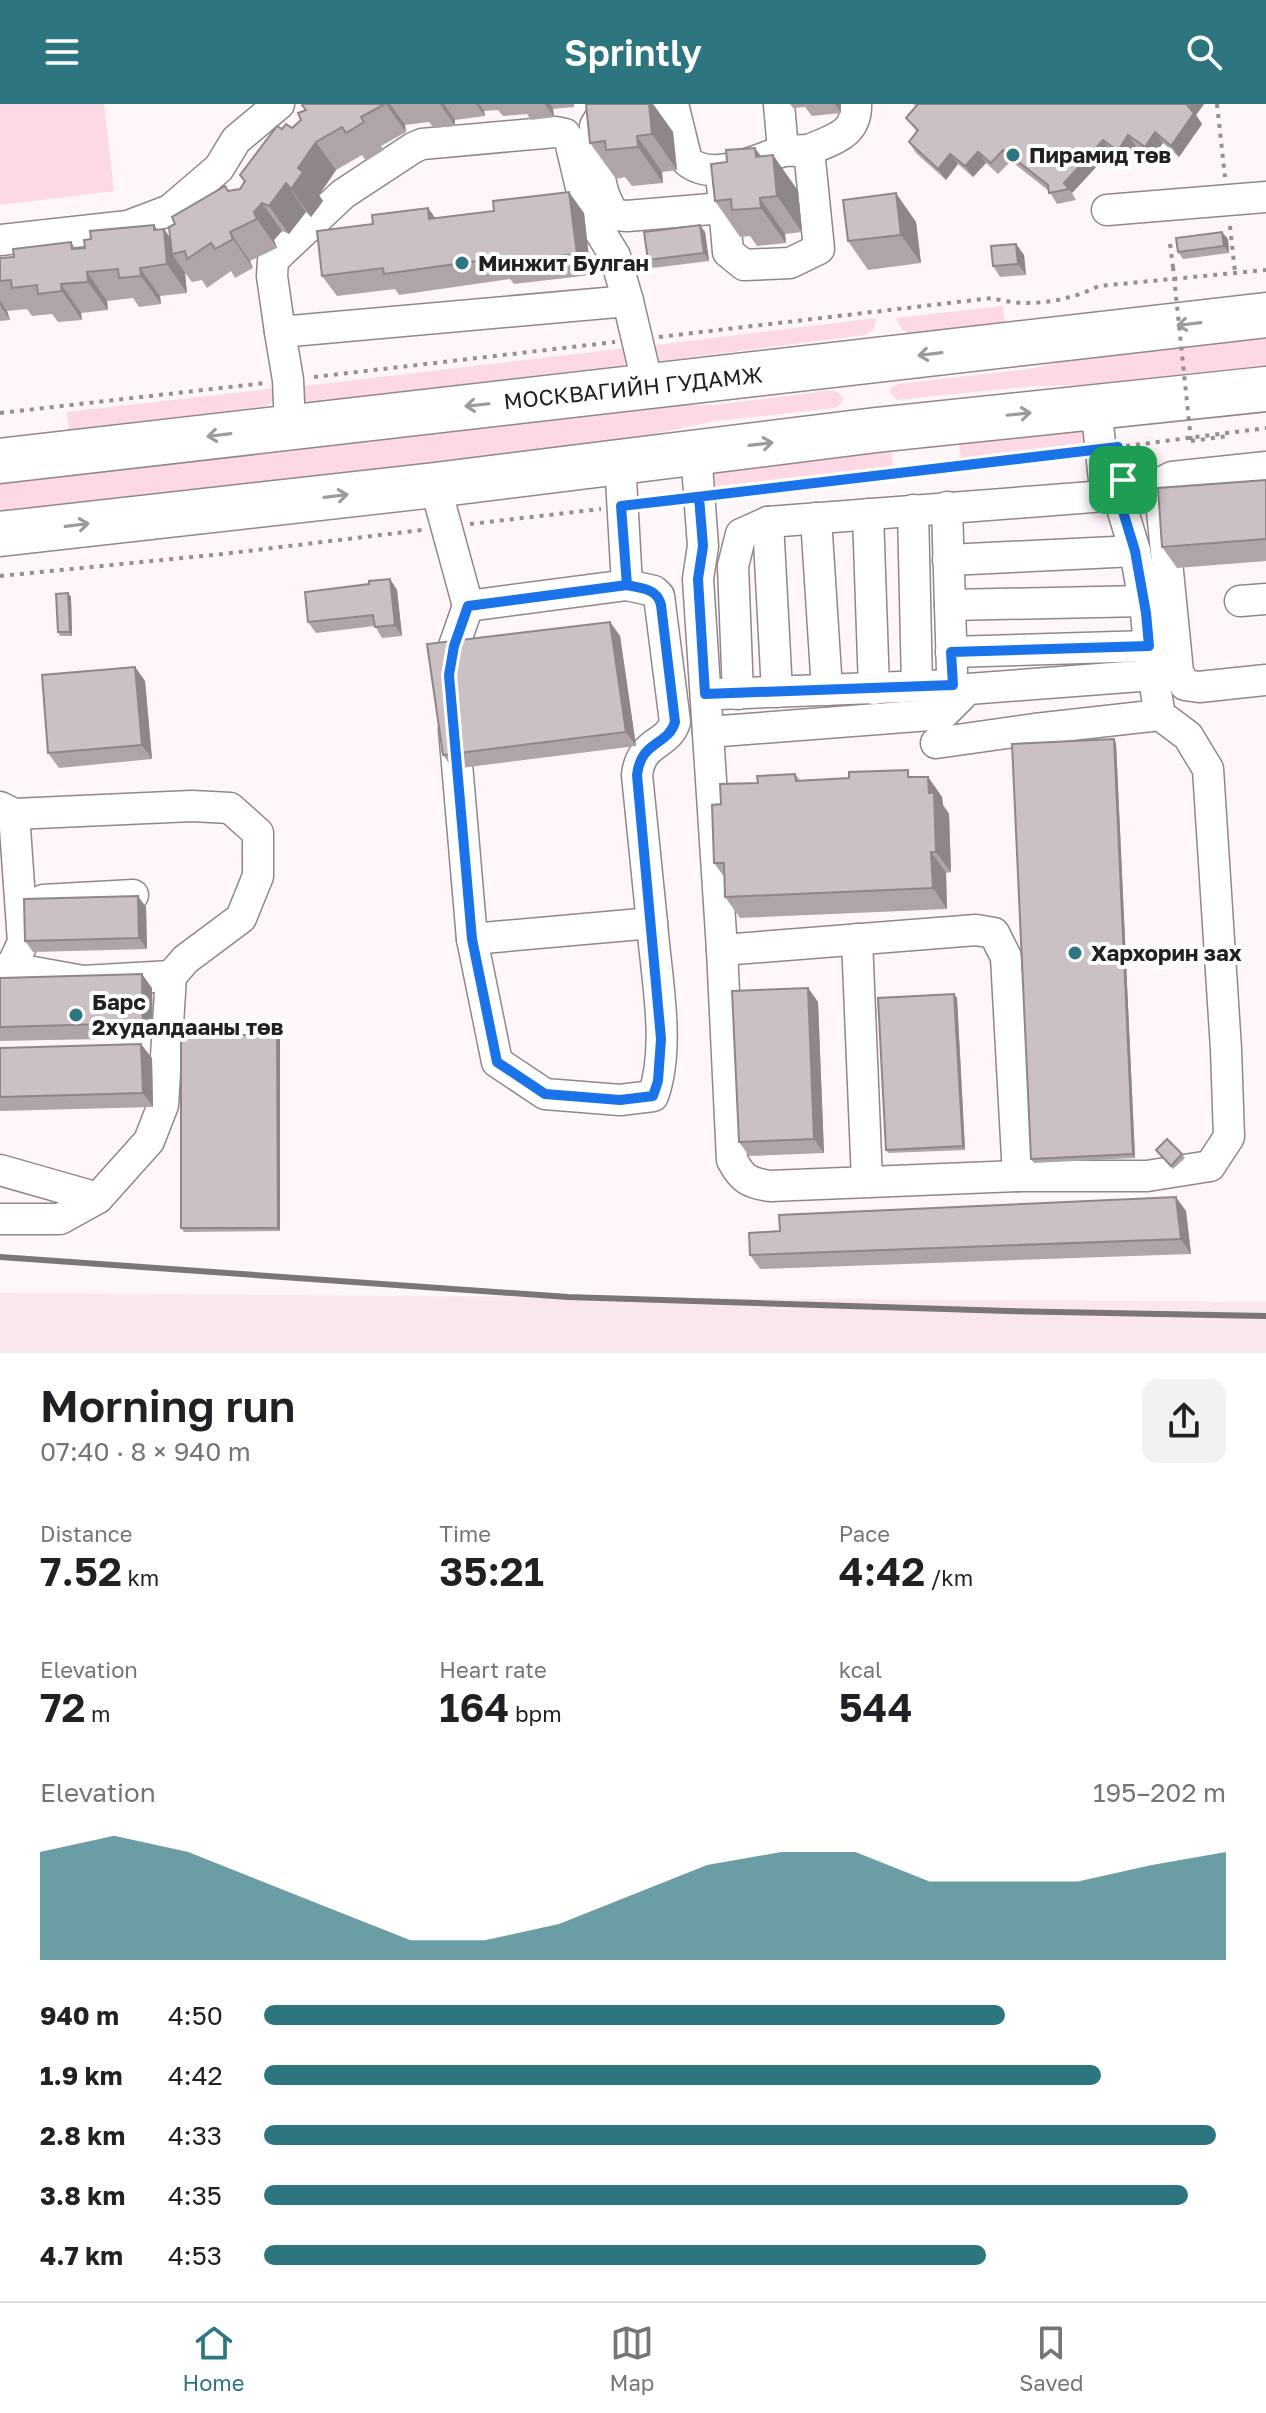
<!DOCTYPE html>
<html lang="en">
<head>
<meta charset="utf-8">
<style>
  body { margin:0; font-family:"Golos Text",sans-serif; background:#f2f2f2; color:#202124; height:100vh; display:flex; flex-direction:column; font-size:30px; white-space:nowrap }
  * { box-sizing:border-box; margin:0 }
  p { font-size:26px; color:#757577 }
  .icon { flex:none; width:44px; height:44px; fill:none; stroke:currentColor; stroke-width:2; stroke-linecap:round; stroke-linejoin:round }
  .map { position:relative; height:1249px; overflow:hidden }
  .side { display:flex; flex-direction:column; background:#fff; flex:1 }
  .side>* { flex:none }
  .pin { position:absolute; display:grid; place-items:center; width:68px; height:68px; color:#fff; margin:-34px; border-radius:16px; box-shadow:0 4px 12px #0006 }
  .round { display:grid; place-items:center; flex:none; width:84px; height:84px; border-radius:16px; background:#f2f2f2 }
  .headline { display:flex; align-items:center; justify-content:space-between; height:136px; padding:0 40px }
  h1 { font-size:44px; font-weight:600; line-height:60px }
  .figures { display:grid; grid-template-columns:repeat(3,1fr); gap:12px; height:136px; padding:8px 40px }
  .figures div { display:grid; align-content:center }
  .figures b { font-size:40px; font-weight:600 }
  .figures small { font-size:22px; font-weight:400 }
  .figures p { font-size:22px }
  .chart { height:224px; padding:16px 40px }
  .chart p { display:flex; justify-content:space-between }
  .chart svg { width:100%; height:144px; margin-top:8px; fill:#2d757f; opacity:.7 }
  ul { padding:0 40px; list-style:none; font-size:26px }
  li { display:grid; grid-template-columns:128px 96px 1fr; align-items:center; height:60px }
  li i { height:20px; border-radius:10px; background:#2d757f }
  header { display:flex; justify-content:space-between; align-items:center; height:104px; padding:0 40px; background:#2d757f; color:#fff; font-size:36px; font-weight:600 }
  .dock { display:flex; justify-content:space-around; align-items:center; height:112px; border-top:2px solid #e0e0e0; background:#fff; font-size:22px; color:#757577 }
  .dock a { display:grid; justify-items:center; gap:4px }
  .dock .selected { color:#2d757f }
  .map>svg:first-child { display:block }
  .built { fill:#fae7ec }
  .green { fill:#fcd9e4 }
  .lines { fill:none; stroke-linecap:round; stroke-linejoin:round }
  .minor-casing { stroke:#91878a; stroke-width:33 }
  .highway-casing { stroke:#91878a; stroke-width:47 }
  .path { stroke:#968f91; stroke-width:4; stroke-dasharray:4 6; stroke-linecap:butt }
  .minor { stroke:#fff; stroke-width:30 }
  .highway { stroke:#fff; stroke-width:44 }
  .rail { stroke:#7b7576; stroke-width:6 }
  .path-bridge { stroke:#968f91; stroke-width:4; stroke-dasharray:4 6; stroke-linecap:butt }
  .wall { fill:#afa5a8 }
  .shaded-wall { fill:#8e8688 }
  .building { fill:#cbc0c3; stroke:#8e8688; stroke-width:2 }
  .oneway { stroke:#9c9b9b }
  .route-casing { stroke:#fff; stroke-width:16 }
  .route { stroke:#1a73e8; stroke-width:10 }
  .poi-dot { fill:#2d757f; stroke:#fff; stroke-width:3 }
  .labels { text-anchor:middle; stroke-width:8; stroke-linejoin:round; paint-order:stroke }
  .poi-label { font-size:22px; font-weight:bold; fill:#242021; stroke:#fff; text-anchor:start }
  .street-label { font-size:22px; fill:#242021; stroke:#fff }
</style>
</head>
<body>
<header><svg class="icon" aria-label="menu" viewBox="0 0 24 24"><path d="M4 6h16M4 12h16M4 18h16"/></svg>Sprintly<svg class="icon" aria-label="search" viewBox="0 0 24 24"><circle cx="10" cy="10" r="6"/><path d="M15 15l6 6"/></svg></header>
<div class="map">
<svg width="1266" height="1249" viewBox="0 0 1266 1249">
  <rect width="100%" height="100%" fill="#fff6f9"/>
  <polygon class="built" points="0,1189 1266,1198 1266,1249 0,1249"/>
  <g class="green">
    <polygon points="0,0 104,0 114,87 0,101"/>
    <polygon points="1003,202 1005,219 910,229 903,227 896,214"/>
    <polygon points="876,214 874,225 865,231 660,257 656,255 648,242"/>
    <polygon points="1266,226 1266,266 1146,280 1033,282 897,296 890,288 891,284 898,280 1030,265 1141,240"/>
    <polygon points="635,243 629,258 624,261 306,299 302,299 296,283"/>
    <polygon points="278,284 275,296 266,302 69,326 67,308"/>
    <polygon points="832,286 840,289 843,296 839,302 834,304 716,317 609,339 0,407 0,376 618,302 714,301"/>
    <polygon points="1087,324 1092,341 961,355 958,335"/>
    <polygon points="891,345 893,362 709,383 710,370 714,367"/>
  </g>
  <g class="lines">
    <defs>
      <g id="minor">
        <path d="M673,0L603,9L595,22C598,51 596,87 615,111L627,112L723,104"/>
        <path d="M673,0L687,57C713,79 755,56 783,47L779,0"/>
        <path d="M809,46C833,35 857,31 856,0"/>
        <polyline points="721,69 728,148 744,161 790,159 819,145 809,46 783,47"/>
        <polyline points="1107,106 1266,93"/>
        <polyline points="0,136 128,122 170,106 219,64 236,36 279,0"/>
        <polyline points="280,228 272,172 273,156 343,90 413,44 422,40 555,28 565,30 570,37 586,105 615,152 628,197"/>
        <polyline points="290,322 288,276 280,228 628,197 648,282"/>
        <path d="M696,348L703,442L698,475L722,846L732,1056C742,1075 749,1079 770,1082L1018,1072H1147L1210,1062L1229,1033L1226,945L1208,665L1188,632L1160,611L1150,553L1146,509L1135,447L1118,391L1104,376L1096,302"/>
        <polyline points="1266,363 1172,373 1164,377 1160,387 1178,568 1185,581 1199,583 1266,576"/>
        <polyline points="435,381 468,502 627,481 620,357"/>
        <polyline points="947,403 952,567"/>
        <polyline points="913,406 917,582"/>
        <polyline points="868,410 874,585"/>
        <polyline points="816,414 827,586"/>
        <polyline points="768,418 777,588"/>
        <polyline points="948,456 1135,447"/>
        <polyline points="1240,497 1266,495"/>
        <polyline points="950,501 1144,497"/>
        <polyline points="951,548 1149,542"/>
        <polyline points="450,574 454,542 468,502"/>
        <polyline points="719,590 953,581"/>
        <polyline points="738,590 733,462 741,430 768,418 1118,391"/>
        <path d="M454,625L472,835L497,958L545,990L620,996L653,992C671,942 656,872 652,819"/>
        <polyline points="708,628 943,610 968,585 1153,571"/>
        <polyline points="936,639 1035,625 1160,611"/>
        <polyline points="0,703 14,710 192,702 230,704 258,729 258,772 241,814 186,855 171,872 163,1001 149,1037 98,1094 60,1115 0,1115"/>
        <polyline points="43,796 133,791"/>
        <path d="M472,835L652,819L637,671C641,636 668,642 675,618L659,492L654,487L627,481"/>
        <polyline points="857,835 867,1077"/>
        <polyline points="722,846 976,826 994,829 1006,853 1018,1072"/>
        <polyline points="11,864 83,877 171,872"/>
        <polyline points="0,865 11,864 23,838 14,710"/>
        <polyline points="0,1066 98,1094"/>
      </g>
      <g id="highway">
        <polyline points="0,357 1266,211"/>
        <polyline points="0,430 435,381 876,326 1266,285"/>
      </g>
    </defs>
    <use href="#minor" class="minor-casing"/>
    <use href="#highway" class="highway-casing"/>
    <g class="path">
      <polyline points="1217,0 1225,73"/>
      <polyline points="1230,122 1235,168"/>
      <polyline points="1170,140 1173,163"/>
      <path d="M659,233L992,194C1027,204 1066,198 1099,182L1266,166"/>
      <polyline points="314,273 615,238"/>
      <polyline points="0,309 265,279"/>
      <polyline points="1191,337 1228,332 1227,328"/>
      <polyline points="1126,342 1266,324"/>
      <polyline points="724,390 1077,348"/>
      <polyline points="645,400 676,396"/>
      <polyline points="470,420 601,405"/>
      <polyline points="0,472 223,450 422,426"/>
    </g>
    <use href="#minor" class="minor"/>
    <use href="#highway" class="highway"/>
    <polyline class="rail" points="0,1153 568,1193 1008,1207 1266,1212"/>
    <polyline class="path-bridge" points="1173,163 1191,337"/>
  </g>
  <g class="wall">
    <polygon points="303,0 574,0 574,3 553,5 554,13 531,16 527,10 503,12 498,6 484,7 485,12 455,16 455,22 434,24 429,18 405,21 406,28 381,42 384,46 366,57 362,51 336,66 319,91 323,97 311,113 306,108 289,130 282,127 274,136 277,144 250,157 253,164 235,174 231,167 207,184 202,176 192,178 185,169 187,189 160,192 161,200 139,203 133,194 107,197 108,206 81,209 82,216 58,218 52,210 32,212 27,205 7,207 10,216 0,217 0,154 14,153 71,138 76,145 85,144 91,135 154,121 157,126 164,125 170,135 229,87 240,85 282,25 292,24 301,16 306,6"/>
    <polygon points="586,0 653,0 673,28 677,66 662,68 663,79 632,82 625,73 616,75 590,39"/>
    <polygon points="790,0 840,0 841,9 812,12 805,3 793,4"/>
    <polygon points="913,0 1204,0 1196,11 1202,20 1179,53 1163,39 1152,54 1136,42 1125,58 1111,47 1072,89 1076,96 1057,100 1049,87 1011,57 998,70 986,59 973,73 958,60 946,76 916,49 909,38 917,28 906,14 916,2"/>
    <polygon points="773,51 798,87 802,128 785,130 786,139 757,142 750,132 740,133 715,97 727,58"/>
    <polygon points="428,104 435,114 584,109 591,171 514,180 510,175 399,191 395,185 337,192 322,172 373,120"/>
    <polygon points="916,118 921,159 868,166 848,137"/>
    <polygon points="705,128 709,157 653,164 648,156"/>
    <polygon points="1228,135 1229,149 1183,155 1178,148"/>
    <polygon points="1016,140 1024,151 1026,171 1000,173 993,162"/>
    <polygon points="1266,376 1266,457 1177,464 1162,443"/>
    <polygon points="390,475 397,486 402,532 382,534 375,522 316,529 308,518 369,480"/>
    <polygon points="68,489 71,493 72,532 60,532 58,528"/>
    <polygon points="610,518 620,532 636,642 453,665 443,651"/>
    <polygon points="135,563 145,577 152,655 59,664 48,649"/>
    <polygon points="1116,639 1135,1054 1034,1059 1031,1055"/>
    <polygon points="795,670 800,676 928,673 942,693 943,701 949,710 951,768 946,769 947,805 740,814 725,793 725,774 714,759 721,700 758,679"/>
    <polygon points="146,803 147,845 33,848 25,837"/>
    <polygon points="0,874 152,884 153,934 0,937"/>
    <polygon points="808,884 818,898 824,1049 749,1052 739,1038"/>
    <polygon points="954,890 957,894 965,1046 888,1049 886,1046"/>
    <polygon points="277,931 280,935 280,1127 184,1128 181,1124"/>
    <polygon points="0,944 152,954 153,1003 0,1007"/>
    <polygon points="1156,1046 1182,1050 1185,1054 1173,1065"/>
    <polygon points="1186,1107 1191,1150 760,1165 750,1151"/>
  </g>
  <g class="shaded-wall">
    <polygon points="386,0 390,0 405,21 406,28"/>
    <polygon points="440,0 444,0 455,16 455,22"/>
    <polygon points="476,0 479,0 484,7 485,12"/>
    <polygon points="545,0 550,0 553,5 554,13"/>
    <polygon points="649,0 653,0 673,28 677,66 652,30"/>
    <polygon points="835,0 840,0 841,9"/>
    <polygon points="1188,0 1204,0 1196,11 1202,20 1179,53 1171,42"/>
    <polygon points="1155,28 1163,39 1152,54 1145,43"/>
    <polygon points="1128,31 1136,42 1125,58 1118,47"/>
    <polygon points="637,32 662,68 663,79 638,43"/>
    <polygon points="1103,36 1111,47 1072,89 1064,79"/>
    <polygon points="316,38 336,66 319,91 323,97 311,113 291,85 298,64"/>
    <polygon points="755,44 775,72 773,51 798,87 802,128 777,92 756,53"/>
    <polygon points="978,48 986,59 973,73 965,62"/>
    <polygon points="950,50 958,60 946,76 938,65"/>
    <polygon points="286,79 306,108 289,130 269,102"/>
    <polygon points="569,88 584,109 591,171 577,150"/>
    <polygon points="896,89 916,118 921,159 901,131"/>
    <polygon points="760,94 785,130 786,139 761,104"/>
    <polygon points="262,99 282,127 274,136 277,144 257,115 254,108"/>
    <polygon points="428,104 443,125 429,115"/>
    <polygon points="154,121 165,137 164,125 180,148 172,150 185,169 187,189 167,160 154,126"/>
    <polygon points="700,121 705,128 709,157 704,149"/>
    <polygon points="230,128 250,157 253,164 233,135"/>
    <polygon points="1222,128 1228,135 1229,149 1224,142"/>
    <polygon points="1016,140 1024,151 1026,171 1018,160"/>
    <polygon points="140,164 160,192 161,200 141,172"/>
    <polygon points="87,168 107,197 108,206 88,178"/>
    <polygon points="61,180 81,209 82,216 62,187"/>
    <polygon points="0,197 7,207 10,216 0,201"/>
    <polygon points="390,475 397,486 402,532 395,521"/>
    <polygon points="68,489 71,493 72,532 70,528"/>
    <polygon points="610,518 620,532 636,642 626,628"/>
    <polygon points="135,563 145,577 152,655 142,641"/>
    <polygon points="1114,635 1116,639 1135,1054 1133,1050"/>
    <polygon points="928,673 942,693 943,701 949,710 951,768 936,748 929,689"/>
    <polygon points="931,748 946,769 947,805 933,784"/>
    <polygon points="138,792 146,803 147,845 139,834"/>
    <polygon points="142,870 152,884 153,934 143,919"/>
    <polygon points="808,884 818,898 824,1049 814,1035"/>
    <polygon points="954,890 957,894 965,1046 963,1042"/>
    <polygon points="277,931 280,935 280,1127 278,1124"/>
    <polygon points="141,940 152,954 153,1003 143,989"/>
    <polygon points="1176,1093 1186,1107 1191,1150 1181,1135"/>
  </g>
  <g class="building">
    <polygon points="303,0 385,0 361,13 364,18 346,29 342,23 316,38 298,64 303,68 291,85 286,79 269,102 262,99 254,108 257,115 230,128 233,135 215,145 211,139 187,155 185,147 172,150 169,123 175,120 172,113 225,82 228,87 240,85 245,77 240,71 277,22 282,25 286,20 292,24 301,16 298,9 306,6 302,1"/>
    <polygon points="586,0 649,0 652,30 637,32 638,43 606,46 605,37 590,39"/>
    <polygon points="918,0 1188,0 1187,1 1194,9 1171,42 1155,28 1145,43 1128,31 1118,47 1103,36 1064,79 1069,85 1049,89 1048,81 1003,46 991,59 978,48 965,62 950,50 938,65 909,38 918,26 906,14"/>
    <polygon points="755,44 756,53 773,51 777,92 760,94 761,104 732,106 731,95 715,97 711,60 727,58 726,46"/>
    <polygon points="569,88 577,150 499,159 499,154 384,170 383,164 322,172 317,127 373,120 372,111 428,104 429,115 494,107 493,97"/>
    <polygon points="896,89 901,131 848,137 843,96"/>
    <polygon points="154,121 154,126 164,125 167,160 140,164 141,172 119,174 118,165 87,168 88,178 61,180 62,187 38,190 37,181 12,184 11,176 0,177 0,154 14,153 13,145 71,138 72,145 85,144 84,136 91,135 90,127"/>
    <polygon points="700,121 704,149 648,156 644,128"/>
    <polygon points="1222,128 1224,142 1178,148 1176,134"/>
    <polygon points="1016,140 1018,160 993,162 991,142"/>
    <polygon points="1266,376 1266,435 1162,443 1158,384"/>
    <polygon points="390,475 395,521 375,523 373,511 308,518 305,488 369,480 369,477"/>
    <polygon points="68,489 70,528 58,528 56,490"/>
    <polygon points="610,518 626,628 443,651 427,540"/>
    <polygon points="135,563 142,641 48,649 42,571"/>
    <polygon points="1114,635 1133,1050 1031,1055 1012,640"/>
    <polygon points="908,666 908,673 928,673 929,689 934,689 936,748 931,748 933,784 725,793 724,759 714,759 712,701 721,700 720,680 758,679 757,672 795,670 796,677 849,674 849,668"/>
    <polygon points="138,792 139,834 25,837 24,795"/>
    <polygon points="142,870 143,919 0,923 0,874"/>
    <polygon points="808,884 814,1035 739,1038 732,887"/>
    <polygon points="954,890 963,1042 886,1046 878,894"/>
    <polygon points="181,931 277,931 278,1124 181,1124"/>
    <polygon points="141,940 143,989 0,993 0,944"/>
    <polygon points="1167,1035 1182,1050 1171,1062 1156,1046"/>
    <polygon points="1176,1093 1181,1135 750,1151 749,1129 780,1127 779,1111"/>
  </g>
  <defs><path id="oneway-shaft" d="M-6 0H5M1.5-3L5.5 0L1.5 3" fill="none" stroke-width="1.6" stroke-linecap="round" stroke-linejoin="round" transform="scale(2)"/></defs>
  <g class="oneway">
    <use href="#oneway-shaft" transform="translate(1189 220) rotate(173)"/>
    <use href="#oneway-shaft" transform="translate(930 250) rotate(173)"/>
    <use href="#oneway-shaft" transform="translate(477 301) rotate(174)"/>
    <use href="#oneway-shaft" transform="translate(1019 310) rotate(-6)"/>
    <use href="#oneway-shaft" transform="translate(219 331) rotate(173)"/>
    <use href="#oneway-shaft" transform="translate(761 340) rotate(-7)"/>
    <use href="#oneway-shaft" transform="translate(336 392) rotate(-7)"/>
    <use href="#oneway-shaft" transform="translate(77 421) rotate(-7)"/>
  </g>
  <g class="lines">
    <defs>
      <path id="route" d="M1123,376L1118,343C953,364 787,383 621,402L627,481L468,502L454,542L449,571L472,835L497,958L545,990L620,996L653,992L658,977L661,935L637,671C641,636 668,642 675,618L661,501C657,484 642,485 627,481L621,402L699,393L703,442L698,475L705,590L953,581L951,548L1149,542L1146,509L1135,447L1118,391L1123,376"/>
    </defs>
    <use href="#route" class="route-casing"/>
    <use href="#route" class="route"/>
  </g>
  <g class="poi-dot">
    <circle cx="1013" cy="51" r="8"/>
    <circle cx="462" cy="159" r="8"/>
    <circle cx="1075" cy="849" r="8"/>
    <circle cx="76" cy="911" r="8"/>
  </g>
  <g class="labels">
    <g class="poi-label">
      <text x="1029" y="59">Пирамид төв</text>
      <text x="478" y="167">Минжит Булган</text>
      <text x="1091" y="857">Хархорин зах</text>
      <text x="92" y="906">Барс<tspan x="92" dy="25">2худалдааны төв</tspan></text>
    </g>
    <g class="street-label">
      <text transform="translate(633 284) rotate(-6)" y="8">МОСКВАГИЙН ГУДАМЖ</text>
    </g>
  </g>
</svg>
<div class="pin" style="left:1123px;top:376px;background:#1e9e55"><svg class="icon" aria-label="arrive" viewBox="0 0 24 24"><path d="M6 21V4h12l-3 4 3 4H6"/></svg></div>
</div>
<section class="side">
<div class="headline"><div><h1>Morning run</h1><p>07:40 · 8 × 940 m</p></div><a class="round"><svg class="icon" aria-label="share" viewBox="0 0 24 24"><path d="M12 15V3M7 8l5-5 5 5M5 13v7h14v-7"/></svg></a></div>
<div class="figures">
<div><p>Distance</p><b>7.52<small> km</small></b></div>
<div><p>Time</p><b>35:21</b></div>
<div><p>Pace</p><b>4:42<small> /km</small></b></div>
</div>
<div class="figures">
<div><p>Elevation</p><b>72<small> m</small></b></div>
<div><p>Heart rate</p><b>164<small> bpm</small></b></div>
<div><p>kcal</p><b>544</b></div>
</div>
<div class="chart"><p><span>Elevation</span>195–202 m</p>
<svg viewBox="0 0 160 44" preserveAspectRatio="none"><path d="M0 44V11L10 6L20 11L30 20L40 29L50 38L60 38L70 33L80 24L90 15L100 11L110 11L120 20L130 20L140 20L150 15L160 11V44z"/></svg>
</div>
<ul>
<li><b>940 m</b>4:50<i style="width:77%"></i></li>
<li><b>1.9 km</b>4:42<i style="width:87%"></i></li>
<li><b>2.8 km</b>4:33<i style="width:99%"></i></li>
<li><b>3.8 km</b>4:35<i style="width:96%"></i></li>
<li><b>4.7 km</b>4:53<i style="width:75%"></i></li>
</ul>
</section>
<nav class="dock">
<a class="selected"><svg class="icon" aria-label="home" viewBox="0 0 24 24"><path d="M3 11l9-7 9 7M6 9v11h12V9"/></svg>Home</a>
<a><svg class="icon" aria-label="map" viewBox="0 0 24 24"><path d="M3 6l6-2 6 2 6-2v14l-6 2-6-2-6 2zM9 4v14M15 6v14"/></svg>Map</a>
<a><svg class="icon" aria-label="saved" viewBox="0 0 24 24"><path d="M7 4h10v16l-5-4-5 4z"/></svg>Saved</a>
</nav>
</body>
</html>
